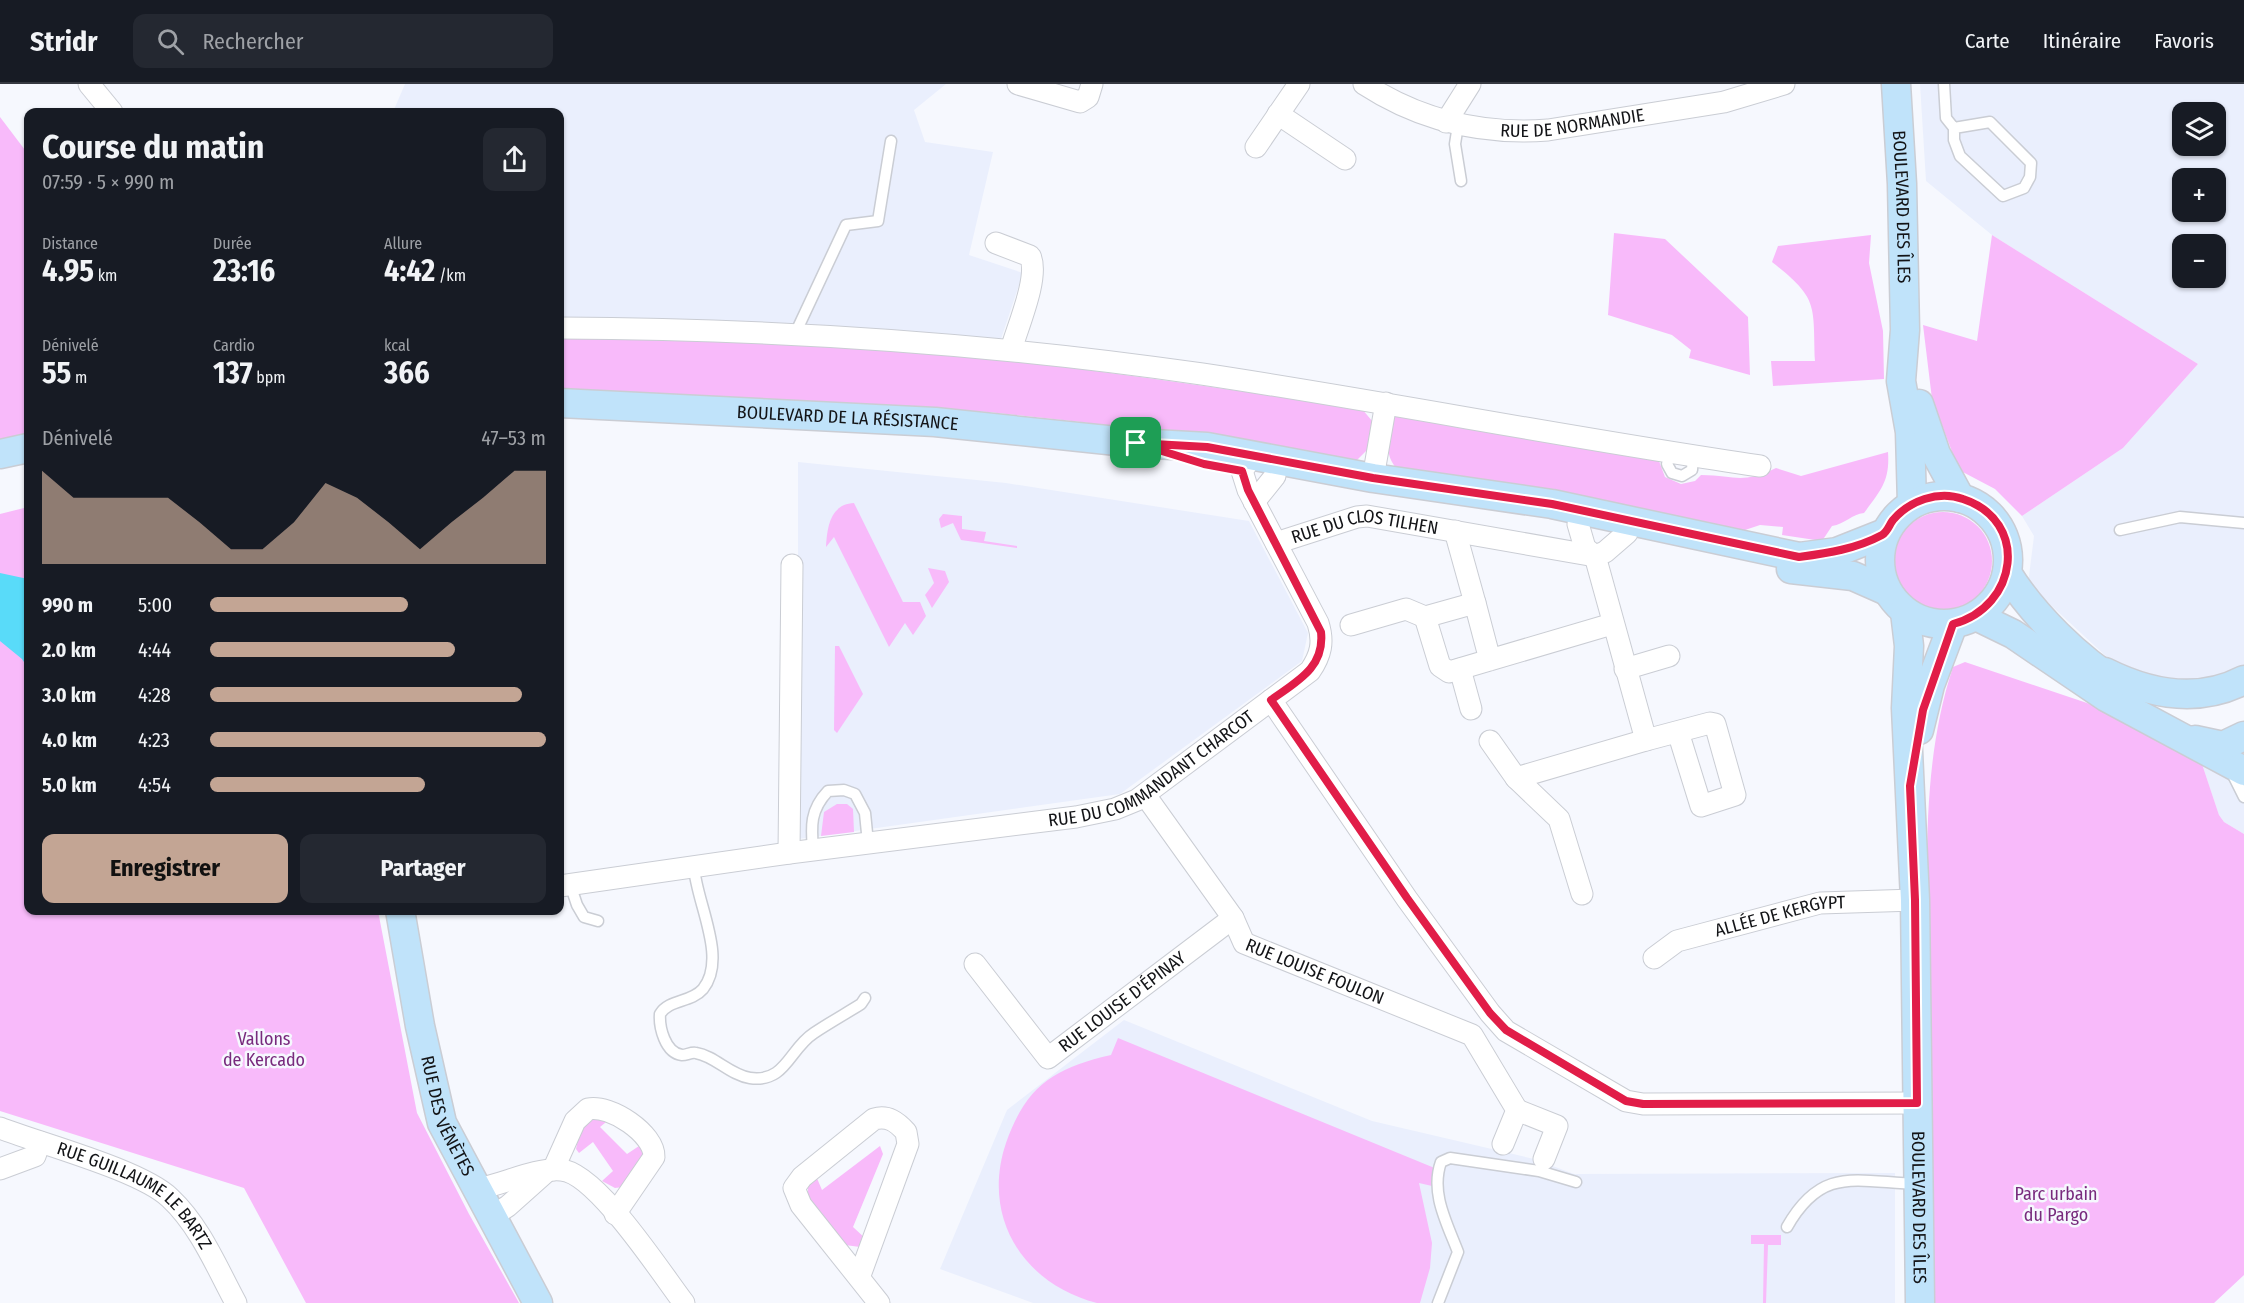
<!DOCTYPE html>
<html lang="fr">
<head>
<meta charset="utf-8">
<style>
  body { margin:0; font-family:"Fira Sans Condensed",sans-serif; background:#242831; color:#f1f3f6; height:100vh; display:flex; flex-direction:column; font-size:22px; white-space:nowrap }
  * { box-sizing:border-box; margin:0 }
  p { font-size:20px; color:#9ea1a6 }
  .icon { flex:none; width:33px; height:33px; fill:none; stroke:currentColor; stroke-width:2; stroke-linecap:round; stroke-linejoin:round }
  .map { position:relative; flex:1; overflow:hidden }
  .details { position:absolute; left:24px; top:24px; width:540px; height:807px; display:flex; flex-direction:column; background:#171b24; border-radius:12px; box-shadow:0 2px 4px #0004 }
  .details>* { flex:none }
  .buttons { position:absolute; left:2172px; top:18px; display:grid; gap:12px }
  .buttons a { display:grid; place-items:center; width:54px; height:54px; border-radius:12px; background:#171b24; box-shadow:0 2px 4px #0004; font-size:30px }
  .pin { position:absolute; display:grid; place-items:center; width:51px; height:51px; color:#fff; margin:-26px; border-radius:12px; box-shadow:0 3px 9px #0006 }
  .round { display:grid; place-items:center; flex:none; width:63px; height:63px; border-radius:12px; background:#242831 }
  .overview { display:flex; align-items:center; justify-content:space-between; height:102px; padding:0 18px }
  h1 { font-size:33px; font-weight:700; line-height:45px }
  .metrics { display:grid; grid-template-columns:repeat(3,1fr); gap:9px; height:102px; padding:6px 18px }
  .metrics div { display:grid; align-content:center }
  .metrics b { font-size:30px; font-weight:700 }
  .metrics small { font-size:16px; font-weight:400 }
  .metrics p { font-size:16px }
  .chart { height:168px; padding:12px 18px }
  .chart p { display:flex; justify-content:space-between }
  .chart svg { width:100%; height:108px; margin-top:6px; fill:#c3a594; opacity:.7 }
  .button { display:flex; gap:12px; margin-top:auto; padding:12px 18px }
  .button a { flex:1; height:69px; border-radius:12px; background:#c3a594; color:#111; font-size:24px; font-weight:700; line-height:69px; text-align:center }
  .button a+a { background:#242831; color:#f1f3f6 }
  ul { padding:0 18px; list-style:none; font-size:20px }
  li { display:grid; grid-template-columns:96px 72px 1fr; align-items:center; height:45px }
  li i { height:15px; border-radius:8px; background:#c3a594 }
  header { display:flex; align-items:center; gap:36px; box-sizing:border-box; height:84px; padding:0 30px; background:#171b24; border-bottom:2px solid #363941 }
  header strong { font-size:28px }
  nav { display:flex; gap:33px; margin-inline-start:auto; font-size:21px }
  .search { width:420px; height:54px; background:#242831; display:flex; align-items:center; gap:15px; box-sizing:border-box; padding:0 21px; border-radius:12px; color:#9ea1a6; font-size:22px }
  .map>svg:first-child { display:block }
  .built { fill:#eaeffd; fill-rule:evenodd }
  .green { fill:#f8bafa }
  .water { fill:#59dbf9 }
  .lines { fill:none; stroke-linecap:round; stroke-linejoin:round }
  .lane-casing { stroke:#cacdd4; stroke-width:13 }
  .street-casing { stroke:#cacdd4; stroke-width:23 }
  .secondary-casing { stroke:#cacdd4; stroke-width:31 }
  .lane { stroke:#fff; stroke-width:10 }
  .street { stroke:#fff; stroke-width:21 }
  .secondary { stroke:#c0e3fa; stroke-width:28 }
  .route-casing { stroke:#fff; stroke-width:12 }
  .route { stroke:#e11d48; stroke-width:8 }
  .labels { text-anchor:middle; stroke-width:5; stroke-linejoin:round; paint-order:stroke }
  .street-label { font-size:18px; fill:#131417; stroke:#f6f8fe }
  .park-label { font-size:18px; fill:#782a7d; stroke:#f6f8fe }
</style>
</head>
<body>
<header>
<strong>Stridr</strong>
<div class="search"><svg class="icon" aria-label="search" viewBox="0 0 24 24"><circle cx="10" cy="10" r="6"/><path d="M15 15l6 6"/></svg>Rechercher</div>
<nav><a>Carte</a><a>Itinéraire</a><a>Favoris</a></nav>
</header>
<div class="map">
<svg width="2244" height="1219" viewBox="0 0 2244 1219">
  <rect width="100%" height="100%" fill="#f6f8fe"/>
  <g class="built">
    <polygon points="405,0 946,0 914,26 925,58 993,68 969,171 1023,189 1001,255 795,250 560,235 560,28 393,28"/>
    <path d="M1920,0H2244V585L2211,601L2155,596L2110,576L2028,500L2034,452L2022,432L2123,364L2198,280L1992,151L1926,97ZM2182,28H2216V62H2182ZM2182,94H2216V128H2182ZM2182,160H2216V194H2182Z"/>
    <polygon points="798,378 1006,399 1249,437 1308,549 1302,577 1120,710 798,755"/>
    <polygon points="2201,677 2244,700 2244,750 2224,738 2219,731"/>
    <polygon points="1124,936 1372,1037 1534,1075 1574,1090 1895,1089 1895,1219 1033,1219 940,1185 1007,1026"/>
  </g>
  <g class="green">
    <polygon points="0,33 28,70 28,351 0,356"/>
    <polygon points="1614,149 1665,155 1748,233 1750,291 1689,274 1691,266 1672,251 1608,231"/>
    <path d="M1871,151L1869,179L1883,247L1884,295L1773,302L1771,277H1815C1813,220 1819,215 1772,178L1778,162Z"/>
    <polygon points="1992,151 2198,280 2123,364 2022,432 1995,405 1959,386 1932,315 1923,241 1977,257"/>
    <path d="M560,252C704,255 850,260 994,275C1117,288 1240,307 1362,325L1373,338L1369,364L1356,377L1081,338L988,328L560,306Z"/>
    <path d="M1393,332L1653,375L1659,377L1665,393L1681,400L1695,397L1701,391C1736,391 1740,401 1776,384L1801,392L1888,368C1890,397 1881,406 1864,429C1852,430 1845,440 1832,442L1822,457L1782,451L1783,443L1760,441L1730,451L1398,386C1382,369 1389,352 1393,332Z"/>
    <path d="M854,419L903,518H920L926,532L913,551L905,539L889,563L834,453L826,463C827,444 830,420 854,419Z"/>
    <polygon points="28,423 28,826 378,827 417,1029 469,1130 519,1219 306,1219 244,1104 0,1027 0,430"/>
    <circle cx="1943" cy="477" r="49"/>
    <polygon points="943,430 962,432 962,445 986,448 984,457 1017,462 1017,464 961,456 953,439 941,444 939,435"/>
    <polygon points="928,484 945,487 949,498 932,524 925,511 934,499"/>
    <polygon points="835,562 839,562 863,610 837,649 834,646"/>
    <path d="M1965,578L2087,619L2173,659L2201,677L2219,731L2224,738L2244,750V1191L2214,1219H1934C1932,1111 1931,1003 1929,895C1927,792 1920,683 1953,583Z"/>
    <polygon points="837,720 847,720 853,725 854,748 821,752 824,728"/>
    <path d="M1118,954L1437,1085L1432,1102L1419,1099L1432,1159L1430,1184L1420,1219C1342,1219 1265,1219 1188,1219C1165,1219 1116,1219 1097,1219C1023,1200 981,1133 1006,1059C1026,1002 1054,984 1111,971Z"/>
    <polygon points="594,1032 611,1034 600,1043 627,1070 642,1060 646,1070 623,1103 615,1104 602,1097 613,1087 593,1058 579,1069 576,1065 580,1046"/>
    <polygon points="880,1062 883,1070 853,1143 866,1155 860,1163 845,1161 808,1117 808,1100 816,1092 822,1106"/>
    <polygon points="1751,1151 1781,1151 1781,1161 1768,1161 1766,1219 1763,1219 1764,1160 1751,1160"/>
  </g>
  <polygon class="water" points="0,489 28,495 28,584 22,575 0,557"/>
  <g class="lines">
    <defs>
      <g id="lane">
        <polyline points="1944,0 1946,34 1954,44 1954,56 1960,72 2003,112 2024,104 2030,93 2031,79 1990,38 1954,44"/>
        <polyline points="1458,41 1455,60 1461,97"/>
        <polyline points="795,250 846,141 878,137 891,57"/>
        <polyline points="1672,368 1667,380 1672,389 1682,392 1692,386 1693,372"/>
        <polyline points="2120,446 2180,433 2244,439"/>
        <polyline points="2231,687 2244,713"/>
        <path d="M813,766C811,742 810,726 828,707L844,706L855,710L865,729L868,759"/>
        <path d="M694,783C696,818 728,874 703,905C691,919 669,915 660,930C659,943 665,969 682,971C687,971 691,968 696,969C715,972 730,991 750,994C786,999 789,965 814,949C829,939 845,930 861,920L865,914"/>
        <polyline points="570,800 577,821 584,833 598,837"/>
        <path d="M1787,1143C1822,1081 1857,1098 1917,1100"/>
        <path d="M1438,1219L1458,1168C1447,1139 1430,1109 1441,1078L1450,1074L1539,1087L1576,1098"/>
      </g>
      <g id="street">
        <polyline points="89,0 112,28"/>
        <polyline points="1018,0 1080,18 1088,13 1092,0"/>
        <path id="s1" d="M1364,0C1421,37 1481,51 1548,46L1724,18L1784,0"/>
        <polyline points="1278,30 1345,75"/>
        <polyline points="1446,38 1470,0"/>
        <polyline points="1256,63 1299,0"/>
        <path d="M996,159L1030,172C1040,192 1017,244 1011,266"/>
        <path d="M560,244C774,245 989,259 1202,290C1388,318 1574,355 1760,382"/>
        <polyline points="1373,394 1386,319"/>
        <polyline points="1254,418 1275,392"/>
        <polyline points="1578,440 1585,464 1595,472 1646,656 1710,639 1715,640 1735,711 1701,722 1678,648"/>
        <polyline points="1455,447 1475,519"/>
        <path id="s2" d="M1276,459L1357,433L1367,432L1595,472L1605,468L1627,449"/>
        <polyline points="1351,541 1406,525 1425,533"/>
        <polyline points="1490,576 1475,519 1425,533 1440,582 1449,588 1612,540"/>
        <polyline points="1460,585 1471,625"/>
        <polyline points="1625,585 1669,572"/>
        <polyline points="1271,616 1407,815 1490,929 1506,947 1626,1017 1643,1020 1917,1019"/>
        <polyline points="1490,657 1516,694 1646,656"/>
        <polyline points="1516,694 1559,735 1582,810"/>
        <path id="s3" d="M1145,711L1233,834L1244,859L1472,951L1517,1026L1503,1060"/>
        <polyline points="789,769 792,481"/>
        <path id="s4" d="M560,802L789,769L1076,733L1115,725L1137,716L1310,587C1321,571 1324,558 1318,539L1248,406L1242,387L1253,371"/>
        <path id="s5" d="M1654,874L1677,857L1820,819L1915,816"/>
        <path id="s6" d="M975,880L1048,974L1233,834"/>
        <polyline points="1517,1026 1557,1042 1544,1075"/>
        <path id="s7" d="M0,1044C41,1060 141,1086 170,1114C200,1142 217,1184 236,1219"/>
        <polyline points="0,1085 35,1072 40,1058"/>
        <path d="M553,1086L575,1037L588,1025C610,1020 655,1050 654,1073L615,1130"/>
        <path d="M476,1105C503,1101 533,1084 561,1086C596,1088 661,1189 684,1219"/>
        <polyline points="491,1133 508,1122 545,1089"/>
        <path d="M859,1194L908,1060L906,1048C897,1038 888,1031 874,1035L802,1093L794,1104L801,1121L879,1219"/>
      </g>
      <g id="secondary">
        <path id="s8" d="M1896,0L1902,100L1905,246L1901,297L1910,348L1912,420"/>
        <path id="s9" d="M560,319L935,338L1136,359L1207,363L1373,394L1552,420L1799,473L1837,468L1885,449"/>
        <polyline points="1919,320 1936,370 1960,414"/>
        <polyline points="0,370 28,364"/>
        <circle cx="1944" cy="476" r="64"/>
        <polyline points="1791,485 1853,492 1887,507"/>
        <path d="M2007,489C2033,531 2078,575 2120,601"/>
        <path id="s10" d="M1905,528L1909,562L1906,624L1915,816L1920,1219"/>
        <polyline points="1976,532 2013,550 2106,613 2244,687"/>
        <path d="M2105,588C2149,610 2198,620 2244,596"/>
        <polyline points="1919,646 1930,601 1953,540"/>
        <polyline points="2195,656 2223,662 2244,652"/>
        <path id="s11" d="M400,826L420,942L442,1039L538,1219"/>
      </g>
    </defs>
    <use href="#lane" class="lane-casing"/>
    <use href="#street" class="street-casing"/>
    <use href="#secondary" class="secondary-casing"/>
    <use href="#lane" class="lane"/>
    <use href="#street" class="street"/>
    <use href="#secondary" class="secondary"/>
  </g>
  <g class="lines">
    <defs>
      <path id="route" d="M1136,359L1207,363L1373,394L1552,420L1799,473C1828,469 1856,465 1882,451C1888,447 1889,441 1893,436C1909,417 1938,406 1963,415C2030,437 2018,523 1953,540L1923,626L1910,702L1915,816L1917,1019L1643,1020L1626,1017L1506,946L1490,929L1407,814L1271,616C1296,598 1325,584 1321,548L1248,406L1242,387L1204,380Z"/>
    </defs>
    <use href="#route" class="route-casing"/>
    <use href="#route" class="route"/>
  </g>
  <g class="labels">
    <g class="street-label">
      <text dy="6" stroke="none"><textPath href="#s1" startOffset="218">RUE DE NORMANDIE</textPath></text>
      <text dy="6" stroke="none"><textPath href="#s8" startOffset="123">BOULEVARD DES ÎLES</textPath></text>
      <text dy="6" stroke="none"><textPath href="#s9" startOffset="288">BOULEVARD DE LA RÉSISTANCE</textPath></text>
      <text dy="6" stroke="none"><textPath href="#s2" startOffset="92">RUE DU CLOS TILHEN</textPath></text>
      <text dy="6" stroke="none"><textPath href="#s4" startOffset="610">RUE DU COMMANDANT CHARCOT</textPath></text>
      <text dy="6" stroke="none"><textPath href="#s5" startOffset="135">ALLÉE DE KERGYPT</textPath></text>
      <text dy="6" stroke="none"><textPath href="#s3" startOffset="255">RUE LOUISE FOULON</textPath></text>
      <text dy="6" stroke="none"><textPath href="#s6" startOffset="212">RUE LOUISE D'ÉPINAY</textPath></text>
      <text dy="6" stroke="none"><textPath href="#s11" startOffset="212">RUE DES VÉNÈTES</textPath></text>
      <text dy="6" stroke="none"><textPath href="#s7" startOffset="154">RUE GUILLAUME LE BARTZ</textPath></text>
      <text dy="6" stroke="none"><textPath href="#s10" startOffset="596">BOULEVARD DES ÎLES</textPath></text>
    </g>
    <g class="park-label">
      <text x="264" y="961">Vallons<tspan x="264" dy="21">de Kercado</tspan></text>
      <text x="2056" y="1116">Parc urbain<tspan x="2056" dy="21">du Pargo</tspan></text>
    </g>
  </g>
</svg>
<div class="buttons">
<a><svg class="icon" aria-label="layers" viewBox="0 0 24 24"><path d="M12 4l9 5-9 5-9-5zM3 14l9 5 9-5"/></svg></a>
<a>+</a>
<a>−</a>
</div>
<div class="pin" style="left:1136px;top:359px;background:#1e9e55"><svg class="icon" aria-label="arrive" viewBox="0 0 24 24"><path d="M6 21V4h12l-3 4 3 4H6"/></svg></div>
<section class="details">
<div class="overview"><div><h1>Course du matin</h1><p>07:59 · 5 × 990 m</p></div><a class="round"><svg class="icon" aria-label="share" viewBox="0 0 24 24"><path d="M12 15V3M7 8l5-5 5 5M5 13v7h14v-7"/></svg></a></div>
<div class="metrics">
<div><p>Distance</p><b>4.95<small> km</small></b></div>
<div><p>Durée</p><b>23:16</b></div>
<div><p>Allure</p><b>4:42<small> /km</small></b></div>
</div>
<div class="metrics">
<div><p>Dénivelé</p><b>55<small> m</small></b></div>
<div><p>Cardio</p><b>137<small> bpm</small></b></div>
<div><p>kcal</p><b>366</b></div>
</div>
<div class="chart"><p><span>Dénivelé</span>47–53 m</p>
<svg viewBox="0 0 160 44" preserveAspectRatio="none"><path d="M0 44V6L10 17L20 17L30 17L40 17L50 27L60 38L70 38L80 27L90 11L100 17L110 27L120 38L130 27L140 17L150 6L160 6V44z"/></svg>
</div>
<ul>
<li><b>990 m</b>5:00<i style="width:59%"></i></li>
<li><b>2.0 km</b>4:44<i style="width:73%"></i></li>
<li><b>3.0 km</b>4:28<i style="width:93%"></i></li>
<li><b>4.0 km</b>4:23<i style="width:100%"></i></li>
<li><b>5.0 km</b>4:54<i style="width:64%"></i></li>
</ul>
<div class="button"><a>Enregistrer</a><a>Partager</a></div>
</section>
</div>
</body>
</html>
